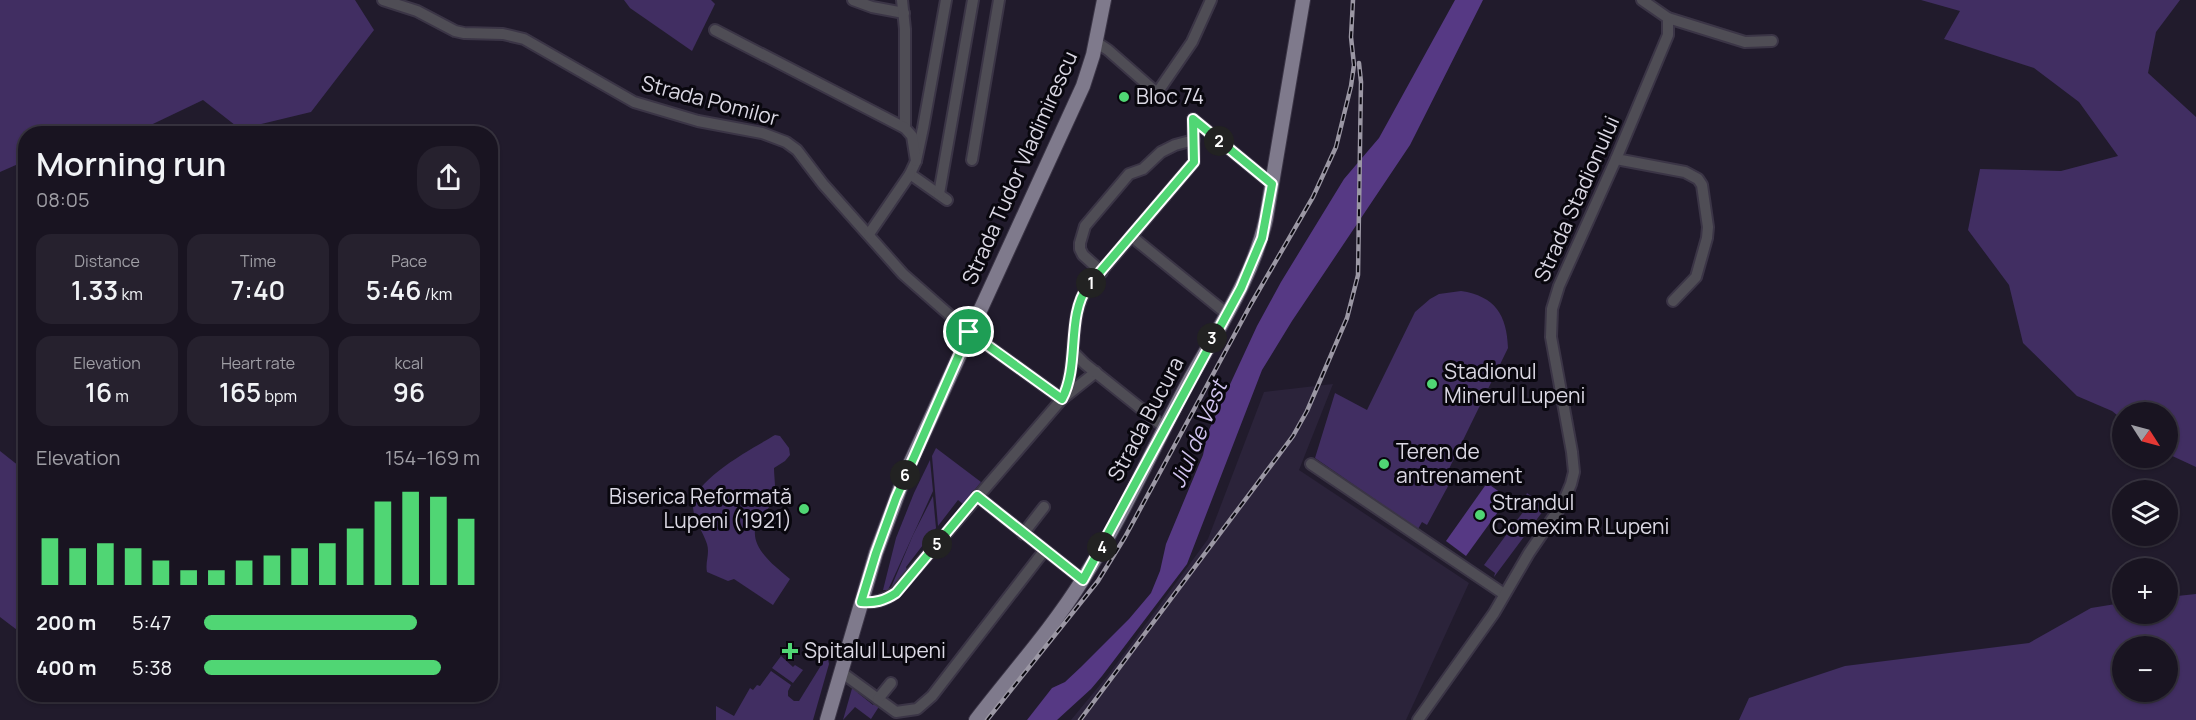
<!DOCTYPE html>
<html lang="en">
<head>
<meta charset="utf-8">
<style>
  body { margin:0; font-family:Manrope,sans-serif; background:#26212e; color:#f1f3f6; height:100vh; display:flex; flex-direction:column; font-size:22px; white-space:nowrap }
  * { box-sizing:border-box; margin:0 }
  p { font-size:20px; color:#9f9ea5 }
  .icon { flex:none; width:33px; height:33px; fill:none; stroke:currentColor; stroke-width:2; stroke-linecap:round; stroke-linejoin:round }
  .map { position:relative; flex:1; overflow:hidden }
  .side { position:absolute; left:18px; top:126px; width:480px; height:576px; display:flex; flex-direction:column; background:#191421; border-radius:24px; box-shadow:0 2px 4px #0004,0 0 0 2px #37333f }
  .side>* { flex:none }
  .needle { width:39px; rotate:126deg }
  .tools { position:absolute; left:2112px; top:402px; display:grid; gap:12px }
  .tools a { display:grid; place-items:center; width:66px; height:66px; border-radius:50%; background:#191421; box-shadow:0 2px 4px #0004,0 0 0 2px #37333f; font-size:30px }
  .pin { position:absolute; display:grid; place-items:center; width:51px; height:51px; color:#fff; margin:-26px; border:3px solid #fff; border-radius:50%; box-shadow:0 2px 6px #0007 }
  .km { position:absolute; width:30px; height:30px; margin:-15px; border-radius:50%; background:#222; color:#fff; font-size:16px; line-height:30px; text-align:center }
  .round { display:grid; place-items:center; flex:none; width:63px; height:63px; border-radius:24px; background:#26212e }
  .overview { display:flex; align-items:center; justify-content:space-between; height:102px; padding:0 18px }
  h1 { font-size:33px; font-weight:600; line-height:45px }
  .stats { display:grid; grid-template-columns:repeat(3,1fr); gap:9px; height:102px; padding:6px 18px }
  .stats div { display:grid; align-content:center; border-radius:15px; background:#26212e; text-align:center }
  .stats b { font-size:26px; font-weight:600 }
  .stats small { font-size:16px; font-weight:400 }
  .stats p { font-size:16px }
  .chart { height:168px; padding:12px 18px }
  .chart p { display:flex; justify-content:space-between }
  .chart svg { width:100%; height:108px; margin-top:6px; stroke:#50d674; stroke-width:6 }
  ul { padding:0 18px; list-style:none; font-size:20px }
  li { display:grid; grid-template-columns:96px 72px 1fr; align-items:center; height:45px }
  li i { height:15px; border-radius:8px; background:#50d674 }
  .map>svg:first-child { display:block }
  .built { fill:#2b233a }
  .green { fill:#412e62; fill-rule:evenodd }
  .water { fill:#563984 }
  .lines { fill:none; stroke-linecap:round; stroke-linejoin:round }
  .minor-casing { stroke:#3b3546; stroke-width:14 }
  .major-casing { stroke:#3b3546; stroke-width:16 }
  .minor { stroke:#4f4d55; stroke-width:10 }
  .major { stroke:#7f7a8c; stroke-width:14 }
  .rail-casing { stroke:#9b97a4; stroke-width:4.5 }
  .rail { stroke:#09070e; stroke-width:2; stroke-dasharray:7; stroke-linecap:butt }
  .route-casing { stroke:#fff; stroke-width:12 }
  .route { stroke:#50d674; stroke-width:8 }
  .poi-dot { fill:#50d674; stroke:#09070e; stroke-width:2 }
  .labels { text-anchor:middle; stroke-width:6; stroke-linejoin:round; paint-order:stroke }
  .poi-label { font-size:21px; fill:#dbd8e4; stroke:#09070e; text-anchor:start }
  .street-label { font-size:21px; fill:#dbd8e4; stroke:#09070e }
  .water-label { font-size:22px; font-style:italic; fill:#d1c4ef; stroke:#09070e }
</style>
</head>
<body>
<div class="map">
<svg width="2196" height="720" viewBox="0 0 2196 720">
  <rect width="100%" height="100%" fill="#211b2c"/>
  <polygon class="built" points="1333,384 1299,470 1469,583 1406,720 1071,720 1109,674 1208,539 1264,392"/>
  <g class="green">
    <polygon points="0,0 355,0 374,30 311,112 240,129 203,100 134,133 26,134 25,161 0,172"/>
    <polygon points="624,0 711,0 715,4 692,51 630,8"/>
    <polygon points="1921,0 2180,0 2156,32 2148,73 2196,117 2196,467 2168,454 2168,412 2122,412 2122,419 2112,411 2077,396 2023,343 2009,285 1968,230 1980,169 2061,171 2118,156 2079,102 2034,68 1944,39 1960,11"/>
    <path d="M1461,291C1495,296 1507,315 1508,348L1447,473L1453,477L1427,525L1422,522L1418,529L1315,458L1335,393L1367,410L1415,312L1430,299L1439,294Z"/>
    <path d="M775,435L780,436L789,448L790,455L785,461L774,468C774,478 777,493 773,502C769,510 758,515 756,525C749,548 775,566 790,579L773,605L734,579L728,581L707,572C705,562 710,554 707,544C703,531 693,520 693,506C693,479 755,447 775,435Z"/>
    <polygon points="936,448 981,482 963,504 958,500 938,526 932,456"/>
    <polygon points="0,451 24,470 25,636 0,617"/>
    <polygon points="930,460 933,491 888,590 883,590 896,538 914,493"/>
    <polygon points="1527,493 1546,507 1494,577 1495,573 1484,565 1529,504 1524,500"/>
    <polygon points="933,496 936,528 906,567 908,573 896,588 890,590 913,535"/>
    <path d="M2196,594V720H1739L1749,698L1845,666L2029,643L2091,608L2122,603V614H2168V597ZM2122,646H2168V692H2122Z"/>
    <polygon points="781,656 793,667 795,665 803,670 793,683 772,668"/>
    <polygon points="825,659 828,659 829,664 813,720 716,720 716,706 734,716 750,688 753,690 757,685 760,686 771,671 791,685 788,691 788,696 794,701 799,701"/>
    <polygon points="853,685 860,690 858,693 873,705 876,702 880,705 871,719 855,707 843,720"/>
  </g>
  <g class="water">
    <polygon points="1455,0 1483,0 1410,145 1292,321 1262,370 1187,564 1102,676 1091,689 1057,720 1027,720 1052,688 1065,682 1081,667 1129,619 1151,593 1160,571 1166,544 1203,455 1208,432 1257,326 1281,282 1344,179 1379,138"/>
    <polygon points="1487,483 1508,498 1466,556 1446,541"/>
  </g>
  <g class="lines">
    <defs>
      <g id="minor">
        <polyline points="383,0 417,11 455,31 464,33 503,34 524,39 634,102 698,121 762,133 786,142 797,150 823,184 903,274 969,332 1062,399 1096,372"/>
        <polyline points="853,0 872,7 904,13"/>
        <polyline points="902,0 905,29 905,128"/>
        <polyline points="946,0 923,128 916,161 910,174 947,200"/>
        <polyline points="1668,18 1745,42 1772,41"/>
        <polyline points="715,30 905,128 912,136 916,161"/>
        <polyline points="1096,42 1108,50 1157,93 1192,42 1211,0"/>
        <polyline points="1193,119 1272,184"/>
        <polyline points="1616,159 1685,172 1698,179 1702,185 1708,227 1707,238 1696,277 1673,301"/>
        <polyline points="972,160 999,0"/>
        <polyline points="939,194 973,0"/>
        <polyline points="869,234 910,174"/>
        <polyline points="1131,236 1226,313"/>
        <polyline points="1102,272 1083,255 1080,249 1080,243 1085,226 1129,174 1143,169 1161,152 1175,145 1194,140"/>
        <polyline points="1073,352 1085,364 1164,427"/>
        <polyline points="1311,464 1504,594"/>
        <polyline points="977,496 1083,580"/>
        <polyline points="1023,534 1044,507"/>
        <path d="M861,602C875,603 884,601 895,593L1062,399C1079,366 1067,314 1088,287L1194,162L1193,119"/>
        <polyline points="841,672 896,712 917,709 932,696 1044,551"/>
        <polyline points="878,699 891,683"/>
        <polyline points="1418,720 1494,613 1529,553 1563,503 1571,484 1574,472 1572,452 1551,337 1552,309 1559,286 1616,159 1668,35 1668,18 1642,0"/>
      </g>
      <g id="major">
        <polyline points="827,720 876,553 907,470 1083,86 1093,55 1104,0"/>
        <path d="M976,720C1012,673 1052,629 1083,579C1123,516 1153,448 1188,383C1217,330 1253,278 1266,219L1303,0"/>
      </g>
    </defs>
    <use href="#minor" class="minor-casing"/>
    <use href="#major" class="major-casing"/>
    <use href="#minor" class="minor"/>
    <use href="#major" class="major"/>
    <defs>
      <g id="rail">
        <polyline points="987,720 1098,581 1125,537 1251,304 1313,197 1336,147 1351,86 1354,65 1351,37 1353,0"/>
        <polyline points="1080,720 1293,436 1307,411 1347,318 1358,275 1361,82 1359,63"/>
      </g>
    </defs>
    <use href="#rail" class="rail-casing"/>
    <use href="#rail" class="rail"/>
  </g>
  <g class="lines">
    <defs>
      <path id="route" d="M1193,119L1272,184L1262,238L1241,288L1083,580L977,496L896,593C884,601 875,603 861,602L876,553L896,498L969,332L1062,399C1080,365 1066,316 1088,286L1194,162Z"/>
    </defs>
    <use href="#route" class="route-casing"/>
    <use href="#route" class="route"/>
  </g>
  <g class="poi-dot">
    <circle cx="1124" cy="97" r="6"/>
    <circle cx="1432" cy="384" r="6"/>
    <circle cx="1384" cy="464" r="6"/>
    <circle cx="804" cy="509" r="6"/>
    <circle cx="1480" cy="515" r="6"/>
    <path d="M787 642h6v6h6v6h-6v6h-6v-6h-6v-6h6z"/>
  </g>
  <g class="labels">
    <g class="poi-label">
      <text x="1136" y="104">Bloc 74</text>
      <text x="1444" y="379">Stadionul<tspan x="1444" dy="24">Minerul Lupeni</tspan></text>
      <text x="1396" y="459">Teren de<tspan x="1396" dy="24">antrenament</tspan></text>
      <text x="792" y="504" text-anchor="end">Biserica Reformată<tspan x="792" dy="24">Lupeni (1921)</tspan></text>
      <text x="1492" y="510">Strandul<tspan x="1492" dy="24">Comexim R Lupeni</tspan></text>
      <text x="804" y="658">Spitalul Lupeni</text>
    </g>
    <g class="street-label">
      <text transform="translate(710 101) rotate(15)" y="7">Strada Pomilor</text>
      <text transform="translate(1020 168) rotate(-66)" y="7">Strada Tudor Vladimirescu</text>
      <text transform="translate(1577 199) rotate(-66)" y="7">Strada Stadionului</text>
      <text transform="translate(1146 419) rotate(-62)" y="7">Strada Bucura</text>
    </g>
    <g class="water-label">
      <text transform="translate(1198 434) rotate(-67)" y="8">Jiul de Vest</text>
    </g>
  </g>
</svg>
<div class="tools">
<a><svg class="needle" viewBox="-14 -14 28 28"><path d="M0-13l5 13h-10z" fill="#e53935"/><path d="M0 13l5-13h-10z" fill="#9f9ea5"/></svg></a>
<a><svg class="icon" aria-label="layers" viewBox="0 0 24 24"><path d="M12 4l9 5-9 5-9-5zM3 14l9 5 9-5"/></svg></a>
<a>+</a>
<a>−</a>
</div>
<div class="pin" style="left:969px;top:332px;background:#1e9e55"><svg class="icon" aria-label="arrive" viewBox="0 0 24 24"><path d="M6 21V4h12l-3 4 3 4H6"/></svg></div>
<b class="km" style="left:1091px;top:283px">1</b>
<b class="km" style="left:1219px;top:141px">2</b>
<b class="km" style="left:1212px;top:338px">3</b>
<b class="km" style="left:1102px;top:547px">4</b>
<b class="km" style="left:937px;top:544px">5</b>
<b class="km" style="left:905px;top:475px">6</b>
<section class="side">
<div class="overview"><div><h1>Morning run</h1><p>08:05</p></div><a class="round"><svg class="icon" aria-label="share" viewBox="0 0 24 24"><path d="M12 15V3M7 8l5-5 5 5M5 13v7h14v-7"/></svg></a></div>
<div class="stats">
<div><p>Distance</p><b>1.33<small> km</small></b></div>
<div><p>Time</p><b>7:40</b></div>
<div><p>Pace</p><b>5:46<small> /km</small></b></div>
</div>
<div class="stats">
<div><p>Elevation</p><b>16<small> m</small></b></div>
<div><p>Heart rate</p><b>165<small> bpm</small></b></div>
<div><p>kcal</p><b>96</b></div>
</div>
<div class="chart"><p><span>Elevation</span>154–169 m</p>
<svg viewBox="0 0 160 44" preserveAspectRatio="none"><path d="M5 44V25M15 44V29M25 44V27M35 44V29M45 44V34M55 44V38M65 44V38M75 44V34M85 44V32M95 44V29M105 44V27M115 44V21M125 44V10M135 44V6M145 44V8M155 44V17"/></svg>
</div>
<ul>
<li><b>200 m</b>5:47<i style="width:77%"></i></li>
<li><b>400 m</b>5:38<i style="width:86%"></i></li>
</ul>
</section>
</div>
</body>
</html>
